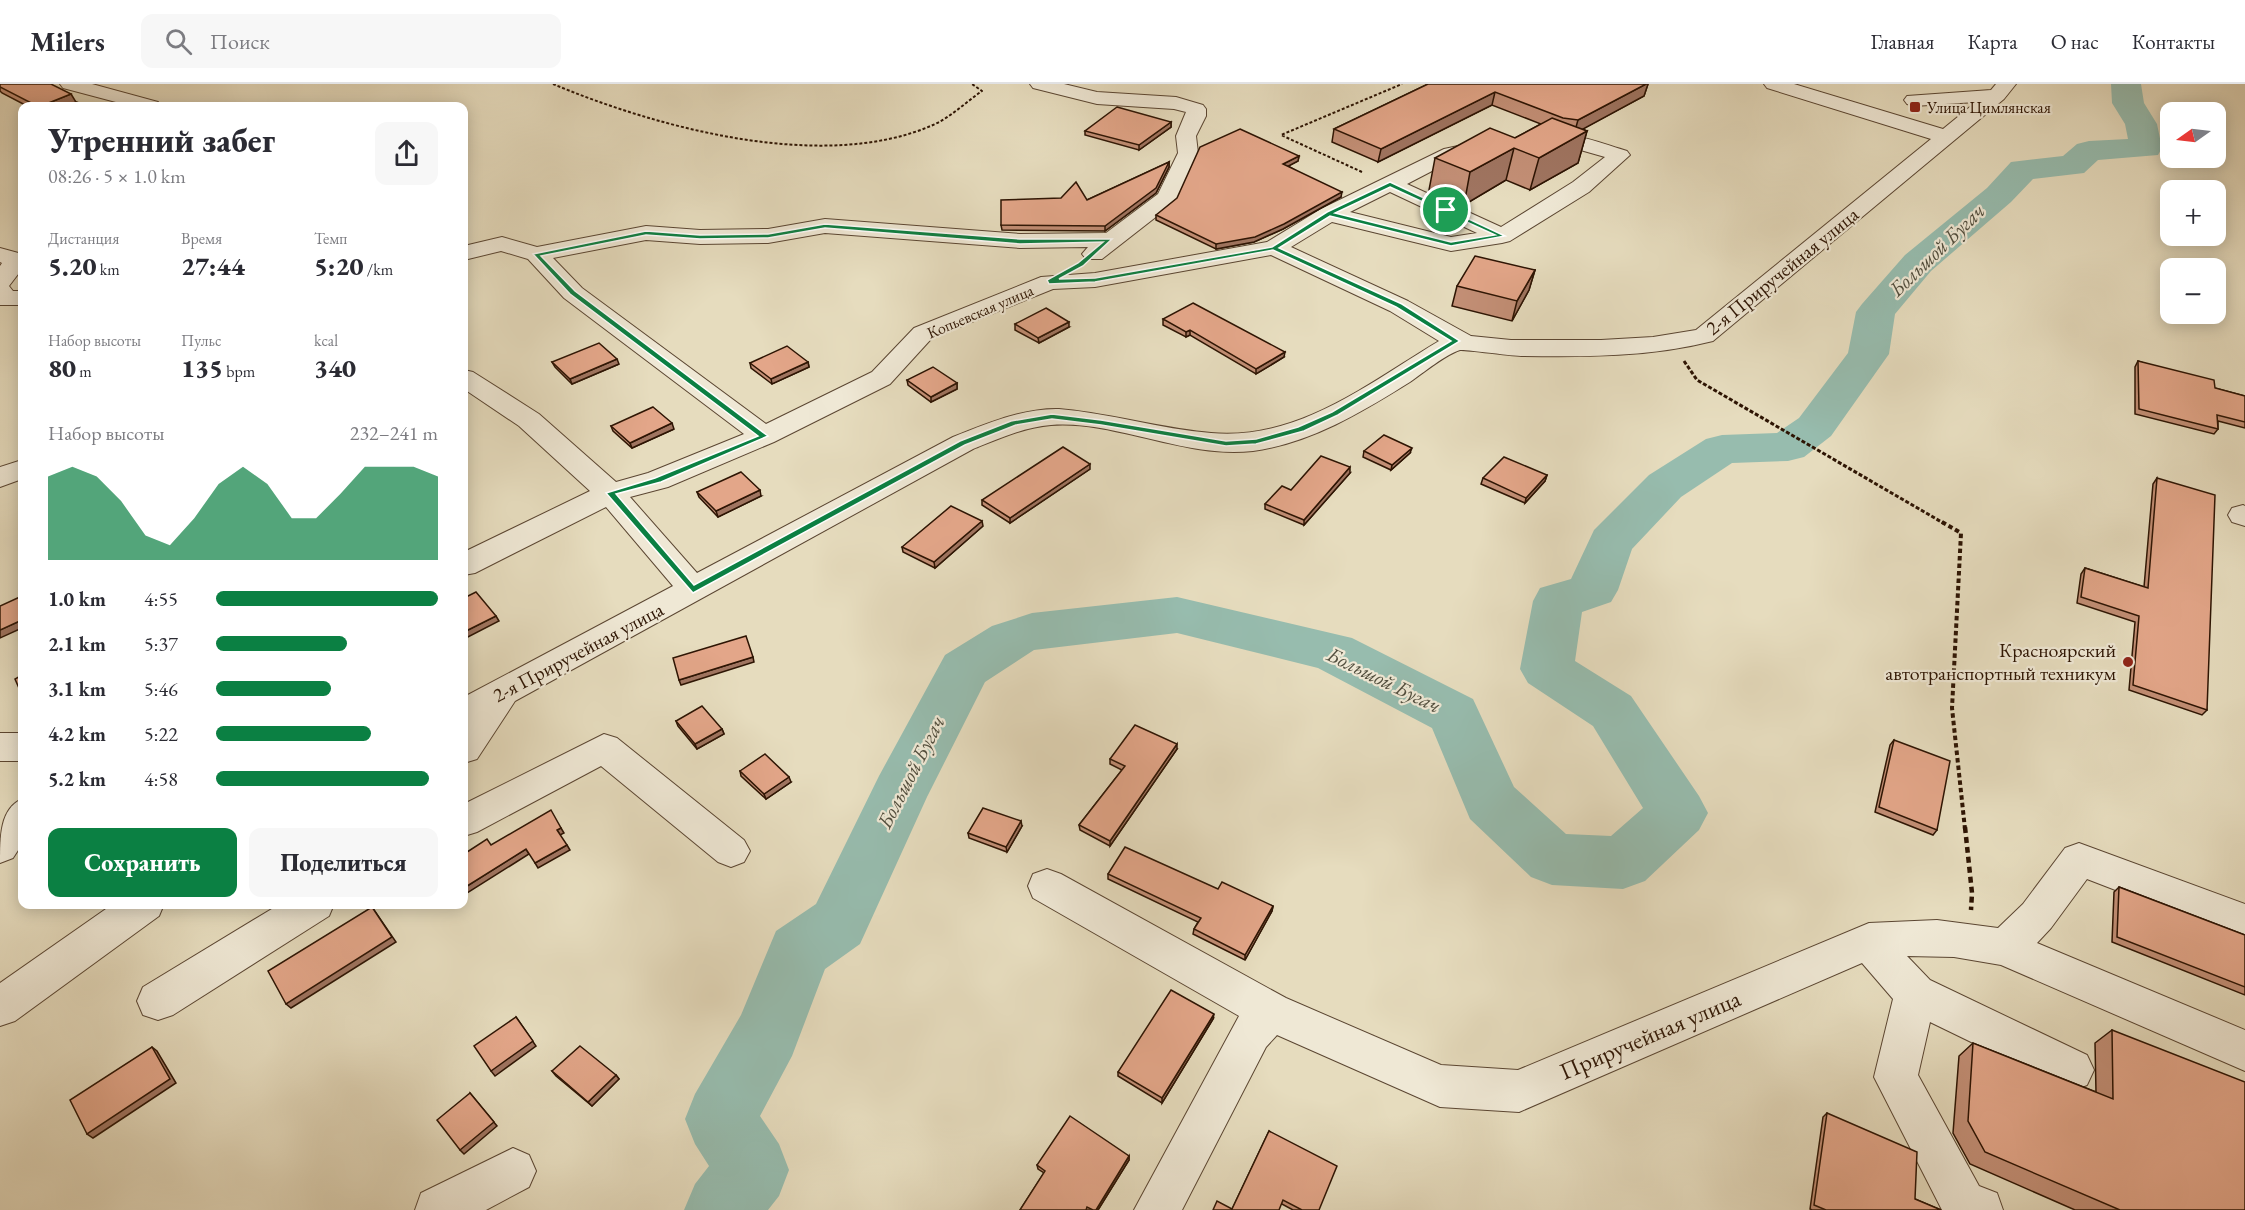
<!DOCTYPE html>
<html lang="ru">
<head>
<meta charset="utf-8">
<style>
  body { margin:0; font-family:"EB Garamond",serif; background:#f7f7f7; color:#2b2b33; height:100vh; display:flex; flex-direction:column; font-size:22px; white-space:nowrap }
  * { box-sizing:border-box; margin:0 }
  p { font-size:20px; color:#7c7c81 }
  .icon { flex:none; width:33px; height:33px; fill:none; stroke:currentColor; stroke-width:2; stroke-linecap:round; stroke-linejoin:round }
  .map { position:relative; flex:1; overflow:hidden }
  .panel { position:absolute; left:18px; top:18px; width:450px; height:807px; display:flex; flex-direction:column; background:#fff; border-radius:12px; box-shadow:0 3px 15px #0003 }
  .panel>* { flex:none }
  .needle { width:39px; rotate:256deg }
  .controls { position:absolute; left:2160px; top:18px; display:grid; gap:12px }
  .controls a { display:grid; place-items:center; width:66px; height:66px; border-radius:12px; background:#fff; box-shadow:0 3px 15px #0003; font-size:30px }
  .pin { position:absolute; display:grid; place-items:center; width:51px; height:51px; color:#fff; margin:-26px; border:3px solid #fff; border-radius:50%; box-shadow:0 2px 6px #0007 }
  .round { display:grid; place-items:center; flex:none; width:63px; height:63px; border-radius:12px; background:#f7f7f7 }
  .overview { display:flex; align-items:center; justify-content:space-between; height:102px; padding:0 30px }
  h1 { font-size:33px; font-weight:800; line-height:45px }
  .figures { display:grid; grid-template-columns:repeat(3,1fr); gap:9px; height:102px; padding:6px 30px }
  .figures div { display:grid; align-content:center }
  .figures b { font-size:26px; font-weight:800 }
  .figures small { font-size:16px; font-weight:400 }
  .figures p { font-size:16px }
  .chart { height:168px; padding:12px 30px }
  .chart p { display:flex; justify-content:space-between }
  .chart svg { width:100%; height:108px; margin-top:6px; fill:#0b8043; opacity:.7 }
  .primary-button { display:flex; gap:12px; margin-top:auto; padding:12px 30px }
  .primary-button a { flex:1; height:69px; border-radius:12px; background:#0b8043; color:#fff; font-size:24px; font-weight:800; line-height:69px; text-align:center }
  .primary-button a+a { background:#f7f7f7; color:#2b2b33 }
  ul { padding:0 30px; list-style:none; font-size:20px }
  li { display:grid; grid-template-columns:96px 72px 1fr; align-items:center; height:45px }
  li i { height:15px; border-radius:8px; background:#0b8043 }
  header { display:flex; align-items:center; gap:36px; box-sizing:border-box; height:84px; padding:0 30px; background:#fff; border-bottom:2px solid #e1e1e2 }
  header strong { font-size:28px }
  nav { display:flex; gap:33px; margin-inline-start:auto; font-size:21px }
  .search { width:420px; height:54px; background:#f7f7f7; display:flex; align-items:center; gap:15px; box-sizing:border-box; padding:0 21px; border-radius:12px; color:#7c7c81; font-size:22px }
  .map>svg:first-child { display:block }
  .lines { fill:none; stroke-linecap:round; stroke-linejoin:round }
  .river { fill:#97bcae; fill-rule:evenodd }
  .minor-casing { stroke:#5b4632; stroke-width:2 }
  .path-far3 { stroke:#2d1403; stroke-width:2; stroke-dasharray:3 2; stroke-linecap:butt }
  .path-far2 { stroke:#2d1403; stroke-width:3; stroke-dasharray:4 2; stroke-linecap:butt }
  .path-far1 { stroke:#2d1403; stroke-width:4; stroke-dasharray:4.5 3; stroke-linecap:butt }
  .path { stroke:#2d1403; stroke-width:4.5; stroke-dasharray:6 4; stroke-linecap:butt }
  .minor { fill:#efe8d5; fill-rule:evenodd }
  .wall { fill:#c38f76; stroke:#2d1403; stroke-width:1.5 }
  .shaded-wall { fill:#9f7460; stroke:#2d1403; stroke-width:1.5 }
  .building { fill:#e3a689; stroke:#2d1403; stroke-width:1.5 }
  .route { fill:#0b8043; stroke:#fff; stroke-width:1.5; fill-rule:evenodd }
  .poi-dot { fill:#8f2418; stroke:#efe8d5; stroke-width:2 }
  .labels { text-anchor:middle; stroke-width:4.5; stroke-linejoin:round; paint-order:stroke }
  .far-poi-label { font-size:16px; fill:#2d1403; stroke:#efe8d5; text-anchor:start }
  .far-street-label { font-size:16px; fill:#2d1403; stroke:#efe8d5 }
  .street-label { font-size:20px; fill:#2d1403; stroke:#efe8d5 }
  .poi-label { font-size:20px; fill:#2d1403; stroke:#efe8d5; text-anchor:end }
  .water-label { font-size:21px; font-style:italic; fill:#524f3f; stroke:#efe8d5 }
  .near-street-label { font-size:24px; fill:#2d1403; stroke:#efe8d5 }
</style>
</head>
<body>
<header>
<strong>Milers</strong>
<div class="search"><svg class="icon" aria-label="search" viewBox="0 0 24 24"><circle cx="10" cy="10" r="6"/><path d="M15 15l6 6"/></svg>Поиск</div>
<nav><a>Главная</a><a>Карта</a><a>О нас</a><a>Контакты</a></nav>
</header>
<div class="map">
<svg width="2245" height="1126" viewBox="0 0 2245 1126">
  <rect width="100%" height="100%" fill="#e6dcbe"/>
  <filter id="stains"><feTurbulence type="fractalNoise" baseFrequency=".00333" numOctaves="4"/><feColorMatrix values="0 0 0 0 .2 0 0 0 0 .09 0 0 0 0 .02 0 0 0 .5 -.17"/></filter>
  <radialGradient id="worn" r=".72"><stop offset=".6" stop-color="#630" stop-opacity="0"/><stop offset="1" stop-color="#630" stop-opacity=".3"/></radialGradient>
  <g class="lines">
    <polygon class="river" points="2111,0 2141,0 2144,19 2157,40 2162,64 2158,71 2098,76 2084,89 2033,95 2011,118 1931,187 1895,230 1889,270 1831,352 1804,373 1788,377 1732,379 1681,413 1632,465 1618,506 1611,518 1582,528 1575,577 1631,612 1699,712 1708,729 1699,746 1645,797 1623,805 1552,801 1531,793 1470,735 1432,644 1318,584 1177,549 1034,566 985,598 927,713 860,860 825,885 792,972 760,1032 779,1060 789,1086 779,1112 768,1126 684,1126 695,1100 709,1082 695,1060 685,1035 695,1010 741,931 776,847 816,820 879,692 945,571 992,542 1014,535 1032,529 1177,513 1352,554 1473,615 1514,703 1566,750 1611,752 1643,724 1593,642 1528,599 1520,585 1533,517 1540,504 1571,495 1594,446 1649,391 1706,355 1722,351 1777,349 1799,334 1848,269 1856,228 1862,220 1905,171 1987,104 2011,78 2063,72 2077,60 2089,57 2128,55 2125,40 2112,19"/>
    <defs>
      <g id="minor">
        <polygon points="60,0 92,0 158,18 161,22 131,22 63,4"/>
        <path d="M1030,0H1064L1097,8L1176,13L1203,21L1206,25V32L1196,52L1198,69L1175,118L1102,175H1086L1082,170L1088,163L1020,164L825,149L768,159L700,160L646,156L553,174L582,204L766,340L872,288L914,244L1041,193L1095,189L1267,158L1321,125L1444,65L1477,58L1484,60L1487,64L1484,68L1457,74L1407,100L1501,143L1573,98L1605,73L1563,61H1533L1530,57L1533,53C1566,44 1596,58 1627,67L1630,71L1589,108L1510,157L1502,159L1451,167L1332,138L1291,163L1408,217L1471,252L1511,256H1601L1653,253L1696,246L1931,55L1767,4L1764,0H1794L1943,45L1976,18L1914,22L1907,20L1904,16L1907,12L1991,6L1996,0H2016L2004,15L1713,257C1651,273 1586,273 1523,272C1512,272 1464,265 1460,266C1446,270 1423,289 1410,298C1362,328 1311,359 1253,367C1185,375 1116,336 1051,341C1024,343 998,355 973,365L515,617L477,675L464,679V613L673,502L606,423L475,489L464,491V468L590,407L519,342L464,305V286L473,288L539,330L616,398L648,389L744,350L564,214L528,175L501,167L464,176V162L502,153L537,163L646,142L700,146L768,145L825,135L1020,150L1106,149L1158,110L1178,69L1176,52L1186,28L1174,25L1097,20L1033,4ZM1390,108L1477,149L1451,153L1350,128ZM1271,171L1390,227L1439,257C1369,299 1298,357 1211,349C1160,345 1110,329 1059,325C1023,324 986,340 953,353L697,489L630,413L668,403L774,358L890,300L932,254L1053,205L1095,203Z"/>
        <polygon points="0,164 22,170 22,185 9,202 13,207 22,207 22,221 0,221 0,182 2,179 0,178"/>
        <polygon points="22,376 22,395 0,403 0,383"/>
        <polygon points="2243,421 2245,422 2245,442 2232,438 2228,431 2232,424"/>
        <rect x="0" y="649" width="22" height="28"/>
        <polygon points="604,650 617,654 744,756 750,767 744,778 731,783 718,778 601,682 477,748 464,752 464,720"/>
        <path d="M22,715V760L13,774L0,779C0,752 0,725 22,715Z"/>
        <polygon points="2079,759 2245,820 2245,856 2087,795 2051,844 2037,859 2245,946 2245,987 2001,881 1954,873 1907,872 1930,896 2087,971 2094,986 2087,1001 2072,1007 1930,938 1918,991 1979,1102 1997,1109 2003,1126 1942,1126 1874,993 1893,915 1862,879 1519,1028 1440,1023 1277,951 1266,963 1182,1126 1134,1126 1239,932 1033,814 1028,802 1033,790 1047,785 1061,790 1286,914 1441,981 1518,986 1869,839 1937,836 1998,844 2023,820 2065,764"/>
        <polygon points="113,820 164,820 159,832 15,937 0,942 0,899"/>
        <polygon points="280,820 334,820 329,832 173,931 158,936 143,931 137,917 143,903"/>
        <polygon points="513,1064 529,1071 536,1087 529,1103 486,1126 415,1126 421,1109"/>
      </g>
    </defs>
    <use href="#minor" class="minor-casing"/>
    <g class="path-far3">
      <path d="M553,0C658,44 824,89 933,41C951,33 966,18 982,7L972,0"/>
      <polyline points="1362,88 1281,51 1402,0"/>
    </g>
    <polyline class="path-far2" points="1684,277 1697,296 1945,440"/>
    <polyline class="path-far1" points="1942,438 1961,449 1952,624 1965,745"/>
    <polyline class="path" points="1965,743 1972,809 1971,826"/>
    <use href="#minor" class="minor"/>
  </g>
  <g class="wall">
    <polygon points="0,0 76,18 65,22 27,22 2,9 0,7"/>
    <polygon points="1428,0 1648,0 1644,12 1582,45 1587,47 1578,79 1530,106 1506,96 1464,121 1429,106 1435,74 1515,54 1541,40 1492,21 1378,78 1332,58 1334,45"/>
    <polygon points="1171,38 1171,43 1139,66 1085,51 1085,47"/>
    <polygon points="1299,72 1298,77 1288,82 1341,113 1283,145 1254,158 1216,165 1156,136 1156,131"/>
    <polygon points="1169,78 1169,83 1156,109 1105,147 1002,146 1001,141 1087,116"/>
    <polygon points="1535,186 1529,206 1512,237 1452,222 1457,202"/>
    <polygon points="1163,235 1284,273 1256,290 1190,251 1186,253 1163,241"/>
    <polygon points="1015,240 1069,243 1039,259 1015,246"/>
    <polygon points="2138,277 2215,304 2245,312 2245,344 2218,337 2218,345 2214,350 2135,330 2135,283"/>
    <polygon points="552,278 619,280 572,300 555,283"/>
    <polygon points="808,278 809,283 772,300 751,284 750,279"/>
    <polygon points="907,296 957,299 957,305 931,318 908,301"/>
    <polygon points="611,342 674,345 632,364 613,347"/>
    <polygon points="1364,367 1410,369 1391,386 1363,373"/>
    <polygon points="1090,385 1010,439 982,421 982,416"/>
    <polygon points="1350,389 1304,441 1265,425 1265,420 1291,406"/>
    <polygon points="1547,391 1545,397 1525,419 1481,400 1483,394"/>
    <polygon points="2157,394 2207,626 2202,631 2129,606 2135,538 2077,519 2081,490 2085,484 2144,503 2153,400"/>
    <polygon points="697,408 761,412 718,433 699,413"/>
    <polygon points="983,442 935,484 903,468 902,463"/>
    <polygon points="676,637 722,645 724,650 697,665 678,642"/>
    <polygon points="1894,656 1937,746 1933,751 1875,728 1890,661"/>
    <polygon points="1177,665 1110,762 1080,746 1079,741 1122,686 1110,680 1110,675"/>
    <polygon points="740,687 791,698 766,715 741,692"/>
    <polygon points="1022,742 1007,768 969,754 968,749"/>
    <polygon points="1108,790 1218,805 1273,822 1272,827 1245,876 1193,850 1194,845 1198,838 1108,795"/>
    <polygon points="2119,803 2245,851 2245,911 2112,858 2114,808"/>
    <polygon points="1213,935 1162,1019 1118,992 1118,988"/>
    <polygon points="2112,946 2245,1126 2075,1126 1970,1080 1953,1049 1959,972 1973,959 2096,1008 2095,959"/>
    <polygon points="552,987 616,991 619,995 592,1022 556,992"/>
    <polygon points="1827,1029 1915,1115 1941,1126 1812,1126 1810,1125 1823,1033"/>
    <polygon points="1269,1047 1319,1126 1293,1126 1282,1120 1232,1125"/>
    <polygon points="1129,1072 1129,1076 1098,1126 1020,1126 1044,1089 1038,1085 1037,1081"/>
  </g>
  <g class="shaded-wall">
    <polygon points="1646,0 1648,0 1644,12 1574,50 1578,36"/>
    <polygon points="1495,8 1492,21 1378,78 1381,65"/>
    <polygon points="71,10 76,18 65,22 41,22"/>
    <polygon points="1171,38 1171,43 1139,66 1139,61"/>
    <polygon points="1587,47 1578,79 1530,106 1539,74"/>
    <polygon points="1514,64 1506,96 1464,121 1470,88"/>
    <polygon points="1299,72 1298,77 1283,85 1283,80"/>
    <polygon points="1169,78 1169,83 1156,109 1105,147 1105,142"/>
    <polygon points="1342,108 1341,113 1283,145 1254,158 1216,165 1216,160"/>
    <polygon points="1535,186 1529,206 1512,237 1517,217"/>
    <polygon points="1069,238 1069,243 1039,259 1038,254"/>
    <polygon points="1190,246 1190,251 1186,253 1186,248"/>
    <polygon points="1285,268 1284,273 1256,290 1256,285"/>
    <polygon points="617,275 619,280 572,300 570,295"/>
    <polygon points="808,278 809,283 772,300 771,295"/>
    <polygon points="957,299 957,305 931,318 931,313"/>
    <polygon points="672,339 674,345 632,364 630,359"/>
    <polygon points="1412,364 1410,369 1391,386 1392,381"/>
    <polygon points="1090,380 1090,385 1010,439 1010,434"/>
    <polygon points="1350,383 1350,389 1304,441 1304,436"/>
    <polygon points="1547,391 1545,397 1525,419 1526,414"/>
    <polygon points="760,406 761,412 718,433 716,427"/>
    <polygon points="982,437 983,442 935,484 934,478"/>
    <polygon points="496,532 499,537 464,555 464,548"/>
    <polygon points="22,536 22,544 0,554 0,546"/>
    <polygon points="753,573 754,578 681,601 679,596"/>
    <polygon points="722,645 724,650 697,665 695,660"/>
    <polygon points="1177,660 1177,665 1110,762 1110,757"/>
    <polygon points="789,693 791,698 766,715 764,710"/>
    <polygon points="1021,737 1022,742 1007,768 1006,763"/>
    <polygon points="561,744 564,749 560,751 557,746"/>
    <polygon points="567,761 570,766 538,784 535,779"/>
    <polygon points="526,765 529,770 464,811 464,804"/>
    <polygon points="1273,822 1272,827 1245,876 1245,871"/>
    <polygon points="372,823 396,858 291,924 286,920"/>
    <polygon points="1214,930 1213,935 1162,1019 1162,1014"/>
    <polygon points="516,933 536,962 495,992 491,987"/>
    <polygon points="152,963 157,967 176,999 93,1054 87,1050"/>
    <polygon points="616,991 619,995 592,1022 588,1018"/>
    <polygon points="470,1009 497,1042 464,1070 460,1066"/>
    <polygon points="1129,1072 1129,1076 1098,1126 1096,1126"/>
  </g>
  <g class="building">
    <polygon points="0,0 51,0 71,10 41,22 37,22 0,3"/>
    <polygon points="1428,0 1646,0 1578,36 1563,34 1495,8 1381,65 1334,45"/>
    <polygon points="1117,23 1171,38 1139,61 1085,47"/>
    <polygon points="1552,34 1587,47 1539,74 1514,64 1470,88 1435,74 1490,44 1515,54"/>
    <polygon points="1240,45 1299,72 1283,80 1342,108 1284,140 1255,153 1216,160 1156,131 1177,114 1200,63"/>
    <polygon points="1169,78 1156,104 1105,142 1001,141 1001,116 1061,114 1076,98 1087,116"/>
    <polygon points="1475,172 1535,186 1517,217 1457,202"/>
    <polygon points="1193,219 1285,268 1256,285 1190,246 1186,248 1163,235"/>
    <polygon points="1046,224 1069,238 1038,254 1015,240"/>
    <polygon points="599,259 617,275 570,295 552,278"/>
    <polygon points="787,262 808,278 771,295 750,279"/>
    <polygon points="2138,277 2214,296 2215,304 2245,312 2245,338 2217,331 2218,345 2139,325"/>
    <polygon points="933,283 957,299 931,313 907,296"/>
    <polygon points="653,323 672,339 630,359 611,342"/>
    <polygon points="1384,351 1412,364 1392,381 1364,367"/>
    <polygon points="1063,363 1090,380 1010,434 982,416"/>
    <polygon points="1321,372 1350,383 1304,436 1265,420 1282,402 1291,406"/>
    <polygon points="1504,373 1547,391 1526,414 1483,394"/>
    <polygon points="741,388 760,406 716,427 697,408"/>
    <polygon points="2157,394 2215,411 2207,626 2133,601 2139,532 2081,513 2085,484 2148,504"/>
    <polygon points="951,422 982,437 934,478 902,463"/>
    <polygon points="476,508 496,532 464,548 464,514"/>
    <polygon points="22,512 22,536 0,546 0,522"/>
    <polygon points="746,552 753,573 679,596 673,574"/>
    <polygon points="22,591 22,611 15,595"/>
    <polygon points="702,622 722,645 695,660 676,637"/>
    <polygon points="1135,641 1177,660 1110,757 1079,741 1125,682 1110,675"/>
    <polygon points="1894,656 1950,677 1937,746 1879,723"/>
    <polygon points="765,670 789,693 764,710 740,687"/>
    <polygon points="983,724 1021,737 1006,763 968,749"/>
    <polygon points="551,726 561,744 557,746 567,761 535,779 526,765 464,804 464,770 487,755 491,761"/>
    <polygon points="1125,763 1218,805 1222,798 1273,822 1245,871 1194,845 1201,834 1108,790"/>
    <polygon points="2119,803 2245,851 2245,903 2117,853"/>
    <polygon points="372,823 392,853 286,920 268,887"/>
    <polygon points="1171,906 1214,930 1162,1014 1118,988"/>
    <polygon points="516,933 533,957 491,987 474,962"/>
    <polygon points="2112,946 2245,998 2245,1126 2120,1126 1985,1068 1968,1037 1973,959 2113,1015"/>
    <polygon points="580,962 616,991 588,1018 552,987"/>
    <polygon points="152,963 170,995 87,1050 70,1016"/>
    <polygon points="470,1009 494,1038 460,1066 437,1036"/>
    <polygon points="1827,1029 1917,1068 1915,1115 1941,1126 1826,1126 1814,1121"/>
    <polygon points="1070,1032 1129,1072 1096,1126 1093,1126 1087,1123 1086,1126 1020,1126 1045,1087 1037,1081"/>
    <polygon points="1269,1047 1337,1082 1319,1126 1302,1126 1283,1116 1279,1126 1213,1126 1217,1117 1232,1125"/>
  </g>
  <path class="route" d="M1390,98L1505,152L1451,162L1330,132L1279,164L1402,220L1460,257L1338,331L1304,347L1256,360L1226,362L1101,341L1052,335L1016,341L965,361L693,509L606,409L655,394L758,352L570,210L533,170L646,147L700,151L768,150L825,140L1020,155H1112L1083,182L1059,195L1095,194L1272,163L1327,128ZM1390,103L1495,151L1451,158L1335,129ZM825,144L1020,160L1103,158L1078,179L1047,196L1049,200L1095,198L1273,166L1396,223L1451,257L1332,328L1298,343L1256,355L1226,357L1101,336L1052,330L1011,337L960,357L694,501L616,410L661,398L768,352L575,207L541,172L646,151L700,155L768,154Z"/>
  <g class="poi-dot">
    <rect x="1909" y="17" width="12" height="12" rx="3"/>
    <circle cx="2128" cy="578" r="6"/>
  </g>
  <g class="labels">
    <g class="far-poi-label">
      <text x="1927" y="29">Улица Цимлянская</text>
    </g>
    <g class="far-street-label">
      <text transform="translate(980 227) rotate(-23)" y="6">Копьевская улица</text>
    </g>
    <g class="street-label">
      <text transform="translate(1782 187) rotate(-39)" y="7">2-я Приручейная улица</text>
      <text transform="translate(578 568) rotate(-28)" y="7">2-я Приручейная улица</text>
    </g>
    <g class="poi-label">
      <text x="2116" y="573">Красноярский<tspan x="2116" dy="23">автотранспортный техникум</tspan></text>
    </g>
    <g class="water-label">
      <text transform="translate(1937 166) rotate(-44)" y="7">Большой Бугач</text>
      <text transform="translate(1384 596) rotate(26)" y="7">Большой Бугач</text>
      <text transform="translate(911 688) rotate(-63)" y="7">Большой Бугач</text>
    </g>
    <g class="near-street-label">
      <text transform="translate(1650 951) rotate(-23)" y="8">Приручейная улица</text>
    </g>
  </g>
  <rect width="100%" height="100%" filter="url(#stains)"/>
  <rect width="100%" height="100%" fill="url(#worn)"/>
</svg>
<div class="controls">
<a><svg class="needle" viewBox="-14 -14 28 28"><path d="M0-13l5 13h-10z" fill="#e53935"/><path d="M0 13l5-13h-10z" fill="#7c7c81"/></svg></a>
<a>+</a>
<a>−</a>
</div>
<div class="pin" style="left:1446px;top:126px;background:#1e9e55"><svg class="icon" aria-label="arrive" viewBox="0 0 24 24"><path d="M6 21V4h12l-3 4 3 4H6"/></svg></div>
<section class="panel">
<div class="overview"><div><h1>Утренний забег</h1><p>08:26 · 5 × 1.0 km</p></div><a class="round"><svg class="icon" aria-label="share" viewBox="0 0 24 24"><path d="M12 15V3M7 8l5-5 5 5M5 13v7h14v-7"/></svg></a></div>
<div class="figures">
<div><p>Дистанция</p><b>5.20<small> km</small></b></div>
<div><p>Время</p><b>27:44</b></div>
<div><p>Темп</p><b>5:20<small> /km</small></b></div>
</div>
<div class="figures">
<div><p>Набор высоты</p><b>80<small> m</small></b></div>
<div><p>Пульс</p><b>135<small> bpm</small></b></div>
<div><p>kcal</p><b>340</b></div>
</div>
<div class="chart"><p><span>Набор высоты</span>232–241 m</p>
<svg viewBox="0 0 160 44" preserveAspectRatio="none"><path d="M0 44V10L10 6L20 10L30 20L40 34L50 38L60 27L70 13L80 6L90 13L100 27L110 27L120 17L130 6L140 6L150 6L160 10V44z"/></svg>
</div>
<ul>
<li><b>1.0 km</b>4:55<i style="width:100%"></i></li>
<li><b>2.1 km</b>5:37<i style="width:59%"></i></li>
<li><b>3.1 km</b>5:46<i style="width:52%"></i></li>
<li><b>4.2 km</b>5:22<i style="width:70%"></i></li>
<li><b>5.2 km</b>4:58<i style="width:96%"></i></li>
</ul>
<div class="primary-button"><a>Сохранить</a><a>Поделиться</a></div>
</section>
</div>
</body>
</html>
